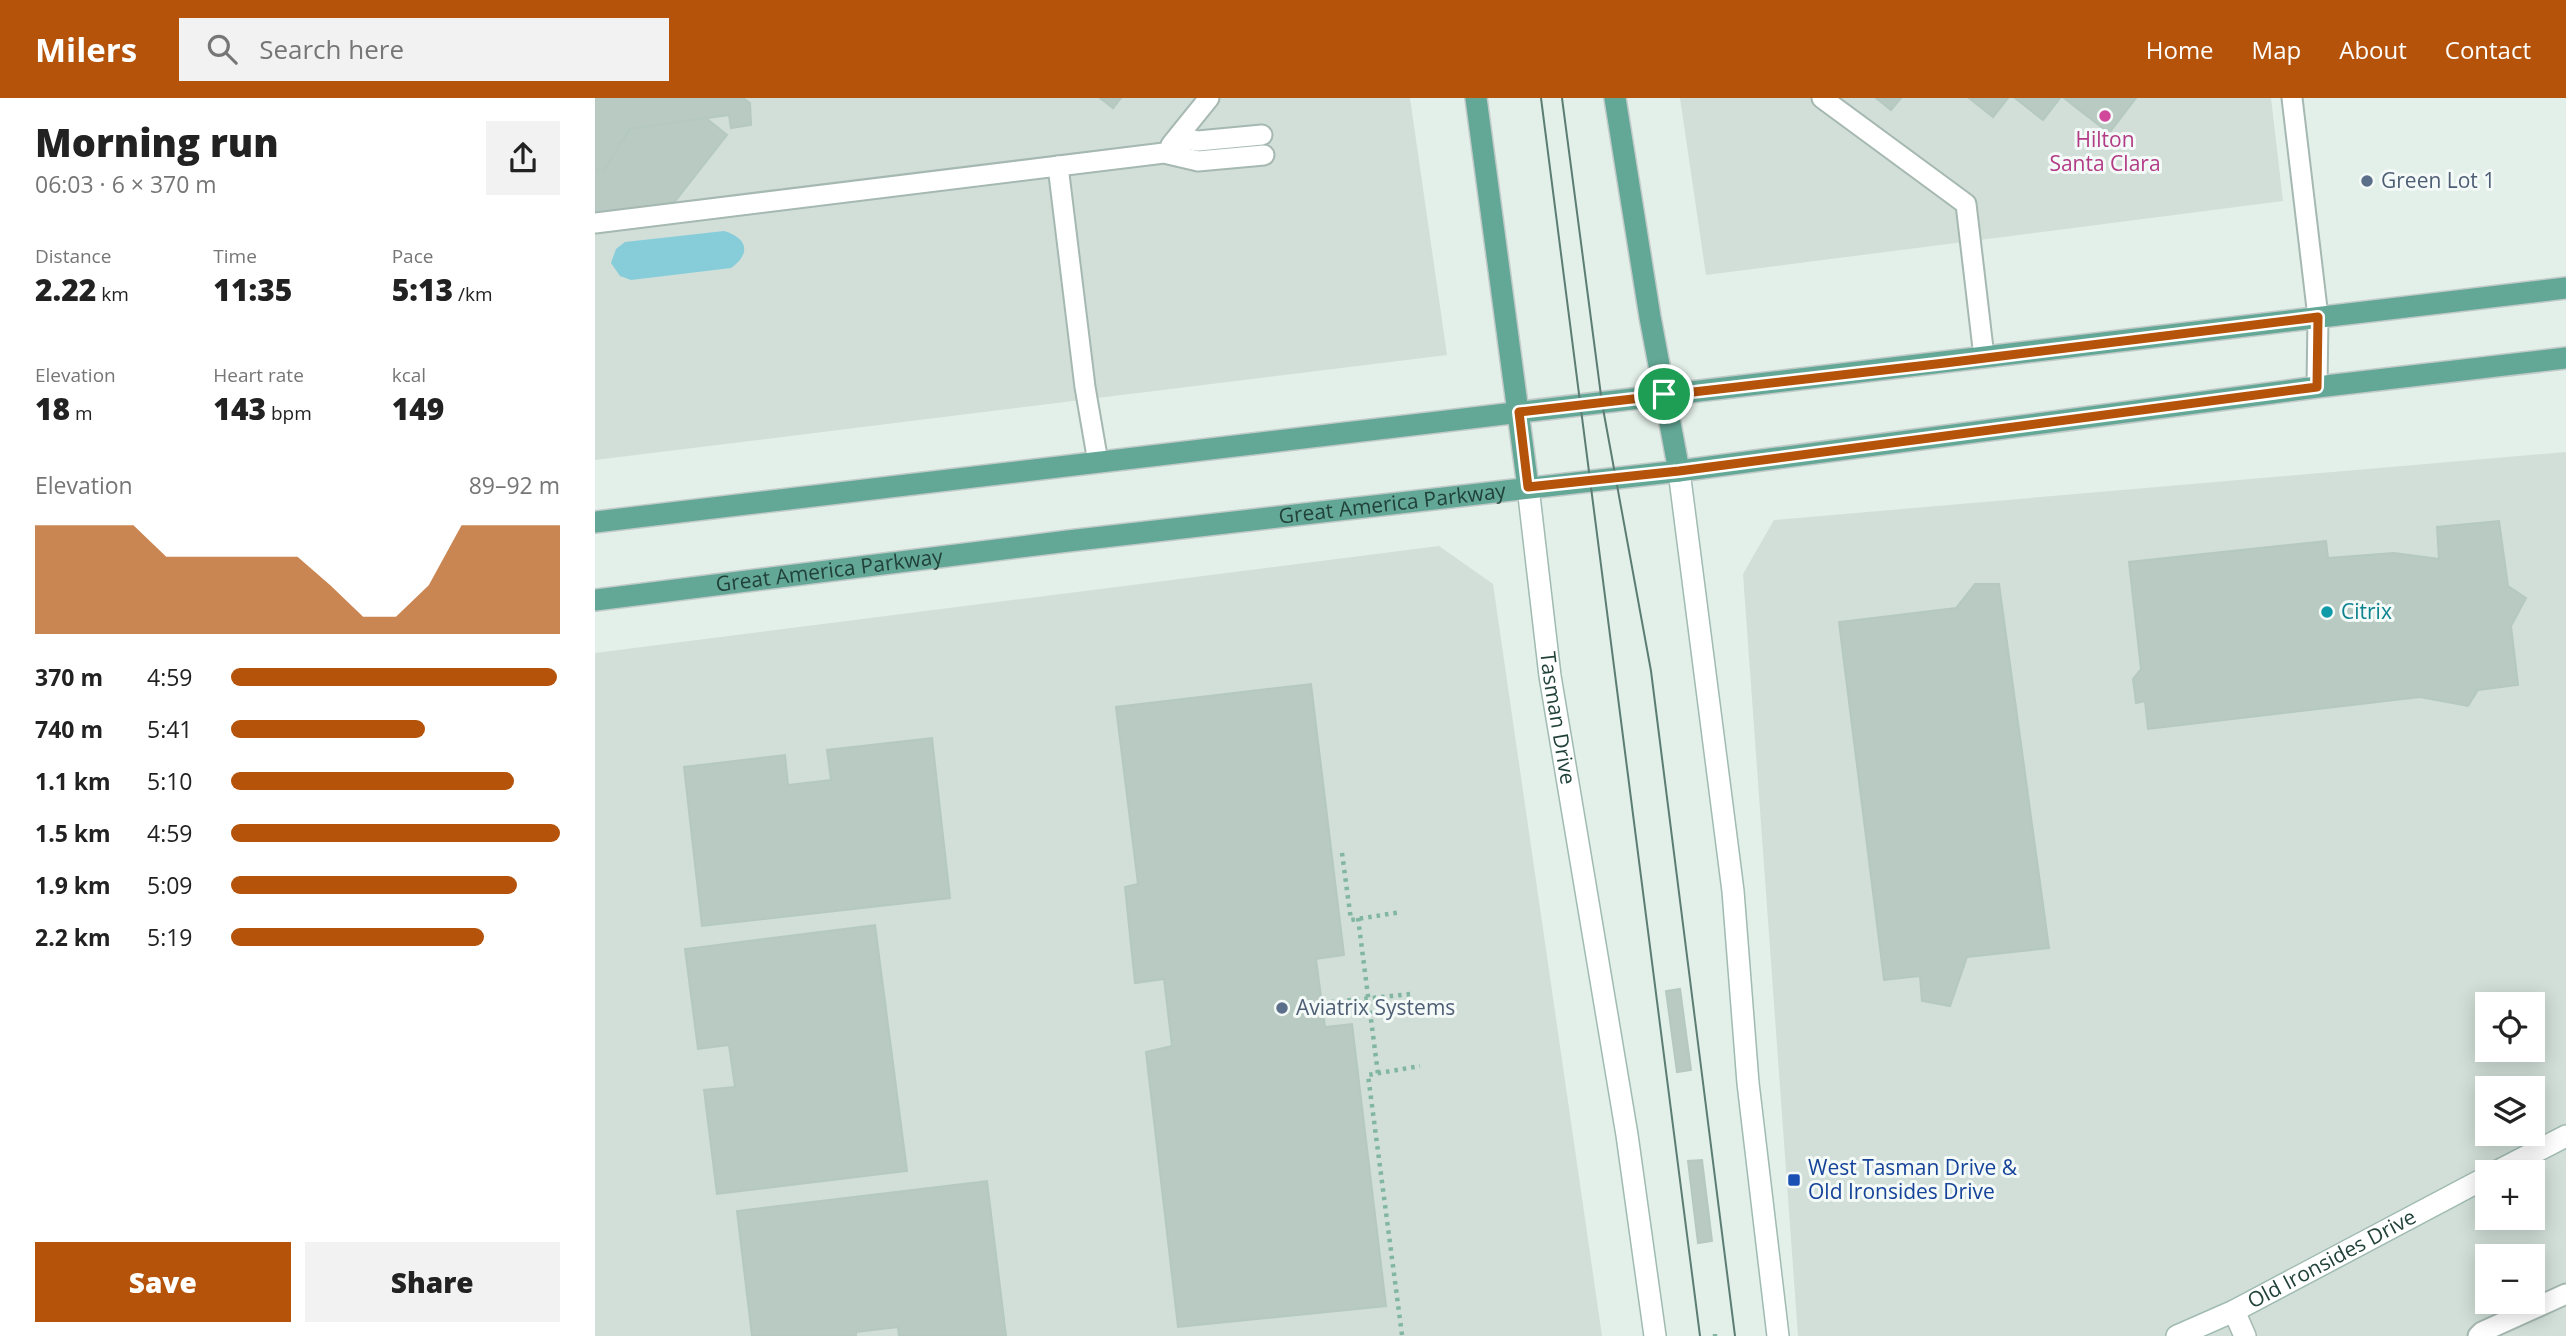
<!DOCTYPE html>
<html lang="en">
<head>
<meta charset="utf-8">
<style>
  body { margin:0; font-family:"Open Sans",sans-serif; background:#f2f2f2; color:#222; height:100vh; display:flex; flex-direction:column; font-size:26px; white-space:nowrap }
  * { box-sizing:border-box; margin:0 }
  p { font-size:23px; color:#767676 }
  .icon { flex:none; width:38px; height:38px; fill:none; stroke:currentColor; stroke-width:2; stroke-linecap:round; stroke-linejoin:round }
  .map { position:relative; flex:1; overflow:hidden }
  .drawer { display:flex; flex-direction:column; background:#fff; width:595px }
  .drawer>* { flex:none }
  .buttons { position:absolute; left:1880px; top:894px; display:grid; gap:14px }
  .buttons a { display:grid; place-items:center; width:70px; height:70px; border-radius:0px; background:#fff; box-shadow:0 4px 18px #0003; font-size:35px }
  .pin { position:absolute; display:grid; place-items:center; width:60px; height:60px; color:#fff; margin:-30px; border:4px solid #fff; border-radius:50%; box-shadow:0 2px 7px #0007 }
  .round { display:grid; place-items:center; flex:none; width:74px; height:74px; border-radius:0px; background:#f2f2f2 }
  .summary { display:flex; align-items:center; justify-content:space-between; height:119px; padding:0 35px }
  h1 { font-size:38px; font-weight:800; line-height:52px }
  .figures { display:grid; grid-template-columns:repeat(3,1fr); gap:10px; height:119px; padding:7px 35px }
  .figures div { display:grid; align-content:center }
  .figures b { font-size:30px; font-weight:800 }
  .figures small { font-size:19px; font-weight:400 }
  .figures p { font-size:19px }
  .chart { height:196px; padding:14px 35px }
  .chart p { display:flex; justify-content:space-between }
  .chart svg { width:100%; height:126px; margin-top:7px; fill:#b45309; opacity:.7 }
  .button { display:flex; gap:14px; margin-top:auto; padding:14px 35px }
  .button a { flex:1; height:80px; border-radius:0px; background:#b45309; color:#fff; font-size:28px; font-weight:800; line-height:80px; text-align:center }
  .button a+a { background:#f2f2f2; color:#222 }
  ul { padding:0 35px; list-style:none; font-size:23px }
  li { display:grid; grid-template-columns:112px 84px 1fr; align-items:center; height:52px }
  li i { height:18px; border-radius:9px; background:#b45309 }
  header { display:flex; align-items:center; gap:42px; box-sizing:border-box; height:98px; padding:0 35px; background:#b45309; color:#fff }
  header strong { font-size:33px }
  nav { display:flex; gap:38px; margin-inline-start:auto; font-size:24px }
  .search { width:490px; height:63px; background:#f2f2f2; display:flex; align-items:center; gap:18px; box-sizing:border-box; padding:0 24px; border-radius:0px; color:#767676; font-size:26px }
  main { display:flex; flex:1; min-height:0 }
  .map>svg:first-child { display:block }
  .built { fill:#d1dfd8; fill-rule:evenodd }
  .water { fill:#86cdd9 }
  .building { fill:#b8cac2; stroke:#b5c9c0; stroke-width:2 }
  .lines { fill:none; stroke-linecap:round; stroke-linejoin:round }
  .lane-casing { stroke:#a5b8b1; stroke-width:23 }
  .street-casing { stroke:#a5b8b1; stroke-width:24 }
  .secondary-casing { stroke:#a0bbb2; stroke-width:24 }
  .primary-casing { stroke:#c1cac8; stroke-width:24 }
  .path { stroke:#81b5a4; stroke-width:4.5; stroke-dasharray:3.5 5; stroke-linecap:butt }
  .lane { stroke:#fff; stroke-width:19 }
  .street { stroke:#fff; stroke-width:21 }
  .secondary { stroke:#fff; stroke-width:21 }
  .primary { stroke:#63a896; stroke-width:21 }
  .tram { stroke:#5b7d74; stroke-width:2 }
  .route-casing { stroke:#fff; stroke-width:14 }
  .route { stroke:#b45309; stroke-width:9 }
  .hotel-dot { fill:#d1479c; stroke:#f4faf7; stroke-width:2.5 }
  .service-dot { fill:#5c6f8a; stroke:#f4faf7; stroke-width:2.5 }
  .culture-dot { fill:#0f9aa8; stroke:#f4faf7; stroke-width:2.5 }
  .transit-dot { fill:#1a4fb4; stroke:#f4faf7; stroke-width:2.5 }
  .labels { text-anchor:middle; stroke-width:6; stroke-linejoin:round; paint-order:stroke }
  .hotel-label { font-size:21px; fill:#b23c85; stroke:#f4faf7 }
  .service-label { font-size:21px; fill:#4e5e75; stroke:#f4faf7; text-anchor:start }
  .street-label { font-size:21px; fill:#214239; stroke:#f4faf7 }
  .culture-label { font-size:21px; fill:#0d838f; stroke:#f4faf7; text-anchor:start }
  .transit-label { font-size:21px; fill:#164399; stroke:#f4faf7; text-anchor:start }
</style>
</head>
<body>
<header>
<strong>Milers</strong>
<div class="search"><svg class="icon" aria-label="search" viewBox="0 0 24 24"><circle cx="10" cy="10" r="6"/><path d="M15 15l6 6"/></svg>Search here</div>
<nav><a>Home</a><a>Map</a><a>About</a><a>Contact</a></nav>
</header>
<main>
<section class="drawer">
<div class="summary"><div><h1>Morning run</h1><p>06:03 · 6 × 370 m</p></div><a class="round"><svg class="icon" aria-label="share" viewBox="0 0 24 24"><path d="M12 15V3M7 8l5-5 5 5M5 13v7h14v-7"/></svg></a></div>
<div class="figures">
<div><p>Distance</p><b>2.22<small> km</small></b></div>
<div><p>Time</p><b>11:35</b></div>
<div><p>Pace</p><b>5:13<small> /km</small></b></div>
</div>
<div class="figures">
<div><p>Elevation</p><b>18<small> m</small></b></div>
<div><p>Heart rate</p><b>143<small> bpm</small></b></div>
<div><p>kcal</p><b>149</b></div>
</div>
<div class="chart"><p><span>Elevation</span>89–92 m</p>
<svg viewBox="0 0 160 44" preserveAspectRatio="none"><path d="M0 44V6L10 6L20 6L30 6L40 17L50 17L60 17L70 17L80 17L90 27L100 38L110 38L120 27L130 6L140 6L150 6L160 6V44z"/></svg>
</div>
<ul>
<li><b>370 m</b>4:59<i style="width:99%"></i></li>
<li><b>740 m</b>5:41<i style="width:59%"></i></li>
<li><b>1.1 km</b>5:10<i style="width:86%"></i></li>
<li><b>1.5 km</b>4:59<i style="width:100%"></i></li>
<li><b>1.9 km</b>5:09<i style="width:87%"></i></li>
<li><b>2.2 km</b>5:19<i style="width:77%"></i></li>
</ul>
<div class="button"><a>Save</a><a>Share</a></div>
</section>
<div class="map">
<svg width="1971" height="1238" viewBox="0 0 1971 1238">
  <rect width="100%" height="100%" fill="#e3efe9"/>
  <g class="built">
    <polygon points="0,0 815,0 852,257 0,362"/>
    <polygon points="1085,0 1676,0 1688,103 1111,177"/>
    <path d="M1971,354V1238H1203L1148,476L1179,422ZM1892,906H1937V952H1892ZM1892,990H1937V1036H1892ZM1892,1074H1937V1120H1892ZM1892,1158H1937V1204H1892Z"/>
    <polygon points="844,448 898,486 1007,1238 0,1238 0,555"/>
  </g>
  <path class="water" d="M129,133C153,140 156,156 136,170L36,182L25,178L16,165L21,151L30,144Z"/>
  <g class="building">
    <polygon points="0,0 148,0 155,5 156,27 136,30 134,17 35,31 9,72 0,72"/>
    <polygon points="505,0 526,0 518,10"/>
    <polygon points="1281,0 1306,0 1296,12"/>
    <polygon points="1374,0 1413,0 1398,19"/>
    <polygon points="1420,0 1465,0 1448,22"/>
    <polygon points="1469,0 1541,0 1514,35"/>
    <polygon points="111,20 132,37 74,111 0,120 0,72 9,72 35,31"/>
    <polygon points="1904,423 1913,488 1931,500 1916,528 1923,587 1883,592 1873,608 1825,599 1553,631 1550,603 1541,605 1538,581 1546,571 1534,464 1731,443 1733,460 1799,455 1844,461 1842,429"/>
    <polygon points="1380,486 1404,486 1454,850 1372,859 1355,908 1327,903 1325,878 1289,882 1244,524 1361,510"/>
    <polygon points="716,586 749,857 721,861 730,929 757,926 791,1208 583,1229 551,954 577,948 569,881 540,885 530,789 543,786 521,609"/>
    <polygon points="337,640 355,800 107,828 89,669 190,657 193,687 236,682 232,652"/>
    <polygon points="280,827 312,1073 122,1096 109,992 140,989 134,947 103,951 90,851"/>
    <polygon points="1085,891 1096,972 1082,974 1071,893"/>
    <polygon points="1107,1062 1117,1143 1103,1145 1093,1063"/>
    <polygon points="392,1083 411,1238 304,1238 303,1229 261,1234 261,1238 157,1238 142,1113"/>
  </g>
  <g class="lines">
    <defs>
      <g id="lane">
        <polyline points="1227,0 1371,106 1389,259"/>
        <polyline points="1697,0 1723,219 1722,289"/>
        <polyline points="583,40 603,43 667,37"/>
        <polyline points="576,47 614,0"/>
        <polyline points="463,68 490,289 503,364"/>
        <polyline points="0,125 569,55 603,63 669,57"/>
        <polyline points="1883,1238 1887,1234 1971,1196"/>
      </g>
      <polyline id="street" points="1639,1213 1650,1238"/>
      <g id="secondary">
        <polyline points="1084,373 1138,793 1153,985 1183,1238"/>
        <path id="s1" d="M933,389L955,578L1032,1037L1060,1238"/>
        <polyline points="1901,1074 1971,1038"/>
        <path id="s2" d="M1582,1238L1639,1213L1892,1079"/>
      </g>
      <g id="primary">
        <polyline points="881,0 933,389"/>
        <polyline points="1020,0 1055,219 1084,373"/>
        <polyline points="0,424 1971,190"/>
        <path id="s3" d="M0,502L473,443L1084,373L1722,289L1971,260"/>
      </g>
    </defs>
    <use href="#lane" class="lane-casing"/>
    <use href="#street" class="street-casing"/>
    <use href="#secondary" class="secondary-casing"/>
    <use href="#primary" class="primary-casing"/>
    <g class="path">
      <polyline points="747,755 756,822 806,814"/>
      <polyline points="763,820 783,976"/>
      <polyline points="727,905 816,896"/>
      <polyline points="1120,1236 1120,1238"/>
      <polyline points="807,1237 773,977 825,968"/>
    </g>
    <use href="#lane" class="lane"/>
    <use href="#street" class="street"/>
    <use href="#secondary" class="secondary"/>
    <use href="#primary" class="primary"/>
    <g class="tram">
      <polyline points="946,0 1105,1238"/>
      <polyline points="967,0 1007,305 1056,573 1140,1238"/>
    </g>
  </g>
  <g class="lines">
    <defs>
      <polygon id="route" points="1723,219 1722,289 1084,373 933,389 924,314 1350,265"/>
    </defs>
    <use href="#route" class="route-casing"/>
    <use href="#route" class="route"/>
  </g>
  <circle class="hotel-dot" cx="1510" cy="18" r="7"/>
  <g class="service-dot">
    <circle cx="1772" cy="83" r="7"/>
    <circle cx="687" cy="910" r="7"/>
  </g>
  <circle class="culture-dot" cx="1732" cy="514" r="7"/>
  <rect class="transit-dot" x="1192" y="1075" width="14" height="14" rx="3.5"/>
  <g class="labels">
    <g class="hotel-label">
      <text x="1510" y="49">Hilton<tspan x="1510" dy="24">Santa Clara</tspan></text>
    </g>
    <g class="service-label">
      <text x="1786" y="90">Green Lot 1</text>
      <text x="701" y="917">Aviatrix Systems</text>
    </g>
    <g class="street-label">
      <text dy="7" stroke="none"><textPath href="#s3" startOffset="803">Great America Parkway</textPath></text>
      <text dy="7" stroke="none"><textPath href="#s3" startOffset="236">Great America Parkway</textPath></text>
      <text dy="7" stroke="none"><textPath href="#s1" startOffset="233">Tasman Drive</textPath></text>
      <text dy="7" stroke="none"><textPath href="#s2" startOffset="173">Old Ironsides Drive</textPath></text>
    </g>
    <g class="culture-label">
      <text x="1746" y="521">Citrix</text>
    </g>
    <g class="transit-label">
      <text x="1213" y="1077">West Tasman Drive &amp;<tspan x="1213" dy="24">Old Ironsides Drive</tspan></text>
    </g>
  </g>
</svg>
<div class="buttons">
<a><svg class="icon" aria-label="locate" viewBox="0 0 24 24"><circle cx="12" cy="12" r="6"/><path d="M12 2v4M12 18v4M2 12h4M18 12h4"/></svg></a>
<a><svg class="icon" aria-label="layers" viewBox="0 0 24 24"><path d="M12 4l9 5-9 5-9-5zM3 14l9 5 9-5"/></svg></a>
<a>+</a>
<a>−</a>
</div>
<div class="pin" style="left:1069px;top:296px;background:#1e9e55"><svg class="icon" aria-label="arrive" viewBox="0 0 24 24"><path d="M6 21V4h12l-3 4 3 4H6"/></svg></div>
</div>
</main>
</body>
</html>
